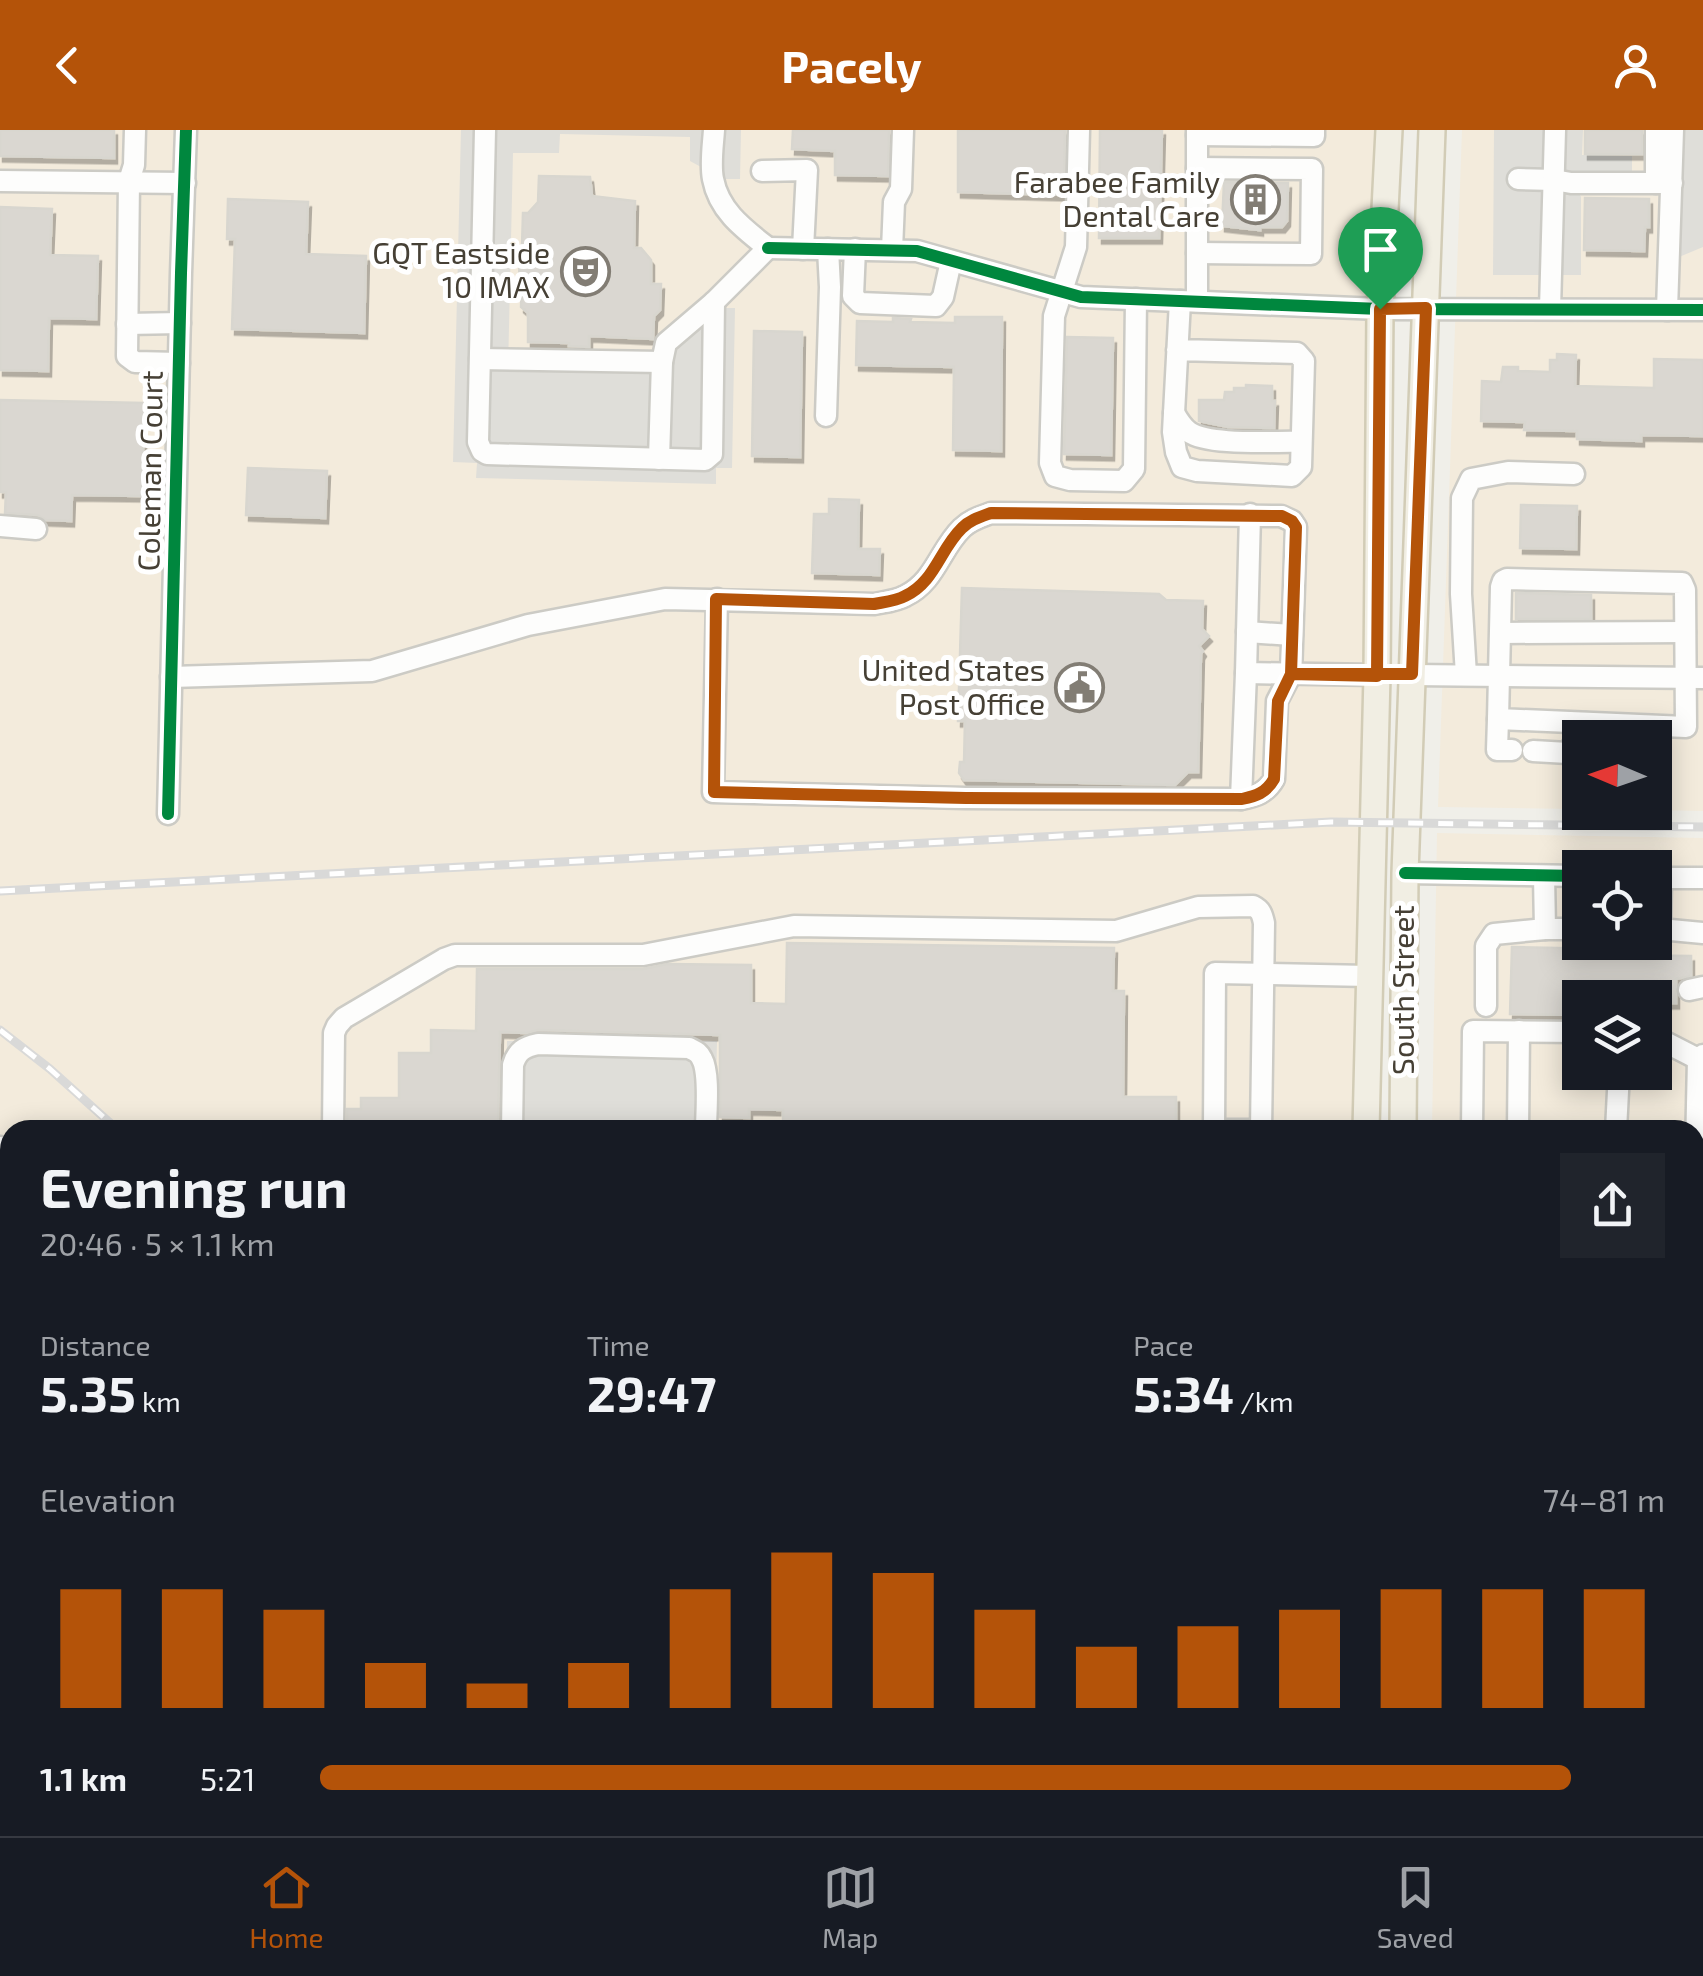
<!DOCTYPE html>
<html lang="en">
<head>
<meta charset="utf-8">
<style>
  body { margin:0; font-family:"Exo 2",sans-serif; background:#20242c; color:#f1f3f6; height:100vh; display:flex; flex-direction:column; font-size:38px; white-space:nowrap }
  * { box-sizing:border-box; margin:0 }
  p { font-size:32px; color:#9ea1a6 }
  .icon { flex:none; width:55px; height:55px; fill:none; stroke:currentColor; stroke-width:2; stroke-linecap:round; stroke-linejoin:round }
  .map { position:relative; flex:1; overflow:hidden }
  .sheet { position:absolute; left:0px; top:990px; width:1705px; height:718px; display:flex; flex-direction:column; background:#171b24; border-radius:30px 30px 0 0; box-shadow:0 5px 25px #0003 }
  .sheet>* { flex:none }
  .needle { width:65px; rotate:272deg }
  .tools { position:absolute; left:1562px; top:590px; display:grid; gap:20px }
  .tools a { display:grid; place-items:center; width:110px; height:110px; border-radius:0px; background:#171b24; box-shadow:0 5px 25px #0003; font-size:50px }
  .pin { position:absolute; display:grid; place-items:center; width:85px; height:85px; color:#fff; margin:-102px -42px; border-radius:50% 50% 50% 0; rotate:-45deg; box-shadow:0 0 10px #0007 }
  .pin .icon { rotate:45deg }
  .round { display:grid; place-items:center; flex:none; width:105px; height:105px; border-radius:0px; background:#20242c }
  .headline { display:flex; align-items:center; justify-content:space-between; height:170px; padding:0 40px }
  h1 { font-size:55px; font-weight:700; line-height:75px }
  .metrics { display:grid; grid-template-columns:repeat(3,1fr); gap:15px; height:170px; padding:10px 40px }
  .metrics div { display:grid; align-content:center }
  .metrics b { font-size:50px; font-weight:700 }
  .metrics small { font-size:28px; font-weight:400 }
  .metrics p { font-size:28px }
  .chart { height:280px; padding:20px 40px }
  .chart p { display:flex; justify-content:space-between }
  .chart svg { width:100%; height:180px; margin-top:10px; stroke:#b45309; stroke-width:6 }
  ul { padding:0 40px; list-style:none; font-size:32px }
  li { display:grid; grid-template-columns:160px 120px 1fr; align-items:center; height:75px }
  li i { height:25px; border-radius:12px; background:#b45309 }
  header { display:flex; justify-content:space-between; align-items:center; height:130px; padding:0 40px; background:#b45309; color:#fff; font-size:45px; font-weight:700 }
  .menu { display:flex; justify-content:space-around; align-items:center; height:140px; border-top:2px solid #363941; background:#171b24; font-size:28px; color:#9ea1a6 }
  .menu a { display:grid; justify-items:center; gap:5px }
  .menu .on { color:#b45309 }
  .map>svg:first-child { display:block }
  .commercial { fill:#f3ebdc; fill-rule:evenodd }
  .parking { fill:#dfded9 }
  .building { fill:#dad7d1; stroke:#d8d6cf; stroke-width:2.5; filter:url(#shadow) }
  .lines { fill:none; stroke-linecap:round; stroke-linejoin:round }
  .minor-casing { stroke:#cccbc5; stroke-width:25 }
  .major-casing { stroke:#d2ccb6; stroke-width:30 }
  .minor { stroke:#fdfdfc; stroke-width:20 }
  .major { stroke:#f1eee3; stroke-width:25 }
  .rail-casing { stroke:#d9d9d8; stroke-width:9 }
  .rail { stroke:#fff; stroke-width:5; stroke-dasharray:15; stroke-linecap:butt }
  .cycleway-casing { stroke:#fff; stroke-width:19 }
  .cycleway { stroke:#00873e; stroke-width:12 }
  .route-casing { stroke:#fff; stroke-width:20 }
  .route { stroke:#b45309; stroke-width:12 }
  .labels { text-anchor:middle; stroke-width:10; stroke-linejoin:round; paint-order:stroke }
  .poi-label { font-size:30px; fill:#464035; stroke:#fff; text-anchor:end }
  .street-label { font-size:30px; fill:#464035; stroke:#fff }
</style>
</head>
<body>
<header><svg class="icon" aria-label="back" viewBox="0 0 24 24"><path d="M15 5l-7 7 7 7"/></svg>Pacely<svg class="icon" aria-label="person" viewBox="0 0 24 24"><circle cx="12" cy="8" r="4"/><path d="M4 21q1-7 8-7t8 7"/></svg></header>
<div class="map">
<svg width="1703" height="1706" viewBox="0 0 1703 1706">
  <defs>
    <filter id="shadow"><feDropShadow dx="3" dy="5.5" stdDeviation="0" flood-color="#0004"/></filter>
  </defs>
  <rect width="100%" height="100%" fill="#f0efe9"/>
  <g class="commercial">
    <polygon points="0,0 1383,0 1355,1000 10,1000 10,1351 0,1351"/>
    <polygon points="1462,0 1703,0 1703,681 1655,680 1655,608 1580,608 1580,679 1438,677"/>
    <path d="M1437,703L1703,708V1374H1695V1000H1432ZM1580,738H1655V812H1580ZM1580,868H1655V942H1580Z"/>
    <polygon points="0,1442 10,1442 10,1670 7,1706 0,1706"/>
    <polygon points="1695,1448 1703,1448 1703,1706 1384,1706 1384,1698 1695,1698"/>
    <polygon points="966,1698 1346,1698 1346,1706 986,1706"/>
  </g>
  <g class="parking">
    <polygon points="461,0 741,0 740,49 723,49 690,31 690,7 560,4 559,23 513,23 508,240 648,243 721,178 735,178 732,338 716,338 716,354 476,348 477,333 453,332"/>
    <polygon points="1494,0 1583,0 1582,25 1632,26 1632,41 1568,41 1581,67 1581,145 1493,145"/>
    <polygon points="1680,0 1703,0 1703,117 1679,127"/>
    <polygon points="507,911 717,911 715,1000 505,1000"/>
    <polygon points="0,1639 10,1639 10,1698 14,1698 13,1706 0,1706"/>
  </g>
  <g class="building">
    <polygon points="0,0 114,0 114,28 0,26"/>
    <polygon points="793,0 889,0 888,46 835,45 835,21 792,19"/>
    <polygon points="958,0 1065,0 1064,65 958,62"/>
    <polygon points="1100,0 1162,0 1159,108 1099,108"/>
    <rect x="1585" y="0" width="57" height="24"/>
    <polygon points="539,46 590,47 592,66 635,71 634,118 641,118 651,130 651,154 661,154 660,180 654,186 653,209 589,206 589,217 569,216 569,213 528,212 528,183 521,177 522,153 519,151 520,119 522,117 523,83 528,83 538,72"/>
    <polygon points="1224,52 1288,53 1287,91 1282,97 1260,97 1260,100 1222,96"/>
    <polygon points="1585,68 1649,69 1649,97 1645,97 1644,121 1584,120"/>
    <polygon points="228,69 308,72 306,124 366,126 364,203 232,199 235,109 227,109"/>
    <polygon points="0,77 52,79 50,125 98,126 96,189 49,188 48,241 0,240"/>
    <polygon points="955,187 1002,187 1001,321 953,320 954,237 856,235 857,191 893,192 893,188 911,189 910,192 955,193"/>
    <polygon points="754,201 802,202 800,327 752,326"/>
    <polygon points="1067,207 1113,208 1111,325 1064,324"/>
    <polygon points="1557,224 1576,225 1575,256 1654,258 1654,229 1703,230 1703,306 1641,305 1641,311 1577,309 1577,301 1524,300 1525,292 1481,291 1482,251 1501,252 1503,237 1518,237 1518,241 1550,242 1550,230 1557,230"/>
    <polygon points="1246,255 1272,256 1272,271 1275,271 1274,298 1228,297 1199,291 1199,270 1224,270 1225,262 1234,262 1234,258 1246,258"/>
    <polygon points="0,270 144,273 142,366 72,365 71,391 46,390 37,385 5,383 6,362 0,362"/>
    <polygon points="248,338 327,341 325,388 246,385"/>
    <polygon points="829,369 859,370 858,419 880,419 879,445 812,443 814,384 829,384"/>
    <polygon points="1521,375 1577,376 1576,419 1520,418"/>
    <polygon points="962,458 1159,464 1166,470 1203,471 1202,499 1209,506 1199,516 1203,521 1201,524 1198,642 1188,642 1175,655 964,650 959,643 960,632 964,632 965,591 958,591"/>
    <polygon points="1516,463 1591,465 1591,489 1516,489"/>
    <polygon points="787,813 1114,818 1113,861 1124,861 1123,967 1176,967 1176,996 1003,994 1003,1000 968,1000 968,994 878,992 877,1000 826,1000 826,992 783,991 783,980 749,979 749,988 720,987 720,905 538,900 527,903 500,902 498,1000 347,1000 347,979 361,979 361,968 399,968 399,923 431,923 431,900 476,901 477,839 643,839 668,834 751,835 751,873 786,874"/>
    <polygon points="1512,817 1608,819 1608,825 1691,826 1691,846 1676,849 1676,873 1655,873 1655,868 1580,868 1580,885 1510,884"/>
  </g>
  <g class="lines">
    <defs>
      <g id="minor">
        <polyline points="135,0 134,35 129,51 127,226 135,232 179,233"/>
        <polyline points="485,0 478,312 482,321 487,324 705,330 712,324 714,172"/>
        <path d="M714,0C713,15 710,34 713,49C719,81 744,99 768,118"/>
        <polyline points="1079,0 1076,117 1054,186 1050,333 1055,346 1070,350 1124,351 1134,339 1136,169"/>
        <polyline points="1197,5 1314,6 1314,0"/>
        <polyline points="1197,38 1312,39 1311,124 1197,123"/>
        <polyline points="762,41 807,40 803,119"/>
        <polyline points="1518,49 1554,50 1571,53 1672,53"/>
        <polyline points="0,51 185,53"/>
        <polyline points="1656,53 1656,0"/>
        <polyline points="768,118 917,121 1081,167 1380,179 1703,180"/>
        <polyline points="855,119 853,166 860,173 936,176 943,167 951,131"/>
        <polyline points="892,120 894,72 901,59 903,0"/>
        <polyline points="1197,171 1197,0"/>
        <polyline points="1550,179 1555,0"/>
        <polyline points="1667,180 1673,0"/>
        <polyline points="127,194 180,193"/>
        <polyline points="1177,220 1297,223 1304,231 1301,337 1292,346 1197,341 1182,337 1176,322 1173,302 1180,171"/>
        <polyline points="480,229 662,232 666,213 714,172 768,118"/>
        <path d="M1174,283C1178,290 1182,297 1189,302C1209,316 1275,311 1301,312"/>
        <polyline points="826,286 830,157 828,119"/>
        <polyline points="659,329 662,232"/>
        <polyline points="1250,384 1246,543 1377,545"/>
        <polyline points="0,396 36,399"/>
        <polygon points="1507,449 1682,453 1685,460 1686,597 1498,589 1501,457 1503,451"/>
        <polyline points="717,469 713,662 965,668 1241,669 1246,543"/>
        <polyline points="1247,502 1292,505"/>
        <polyline points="1501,503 1685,502"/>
        <polyline points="1413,545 1703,548"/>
        <polyline points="1466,545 1461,464 1462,368 1471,349 1508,342 1574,344"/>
        <path d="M171,547L372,541L528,495L665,469L874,474C884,472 896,471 905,466C935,452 940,419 962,398C970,390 980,387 991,383L1281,386L1292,391L1296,397L1291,544L1277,571L1274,649C1266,663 1256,666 1241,669"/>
        <polyline points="1498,589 1497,620 1512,620"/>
        <polyline points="1533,621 1568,623 1586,593"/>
        <polyline points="168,684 181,143 186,0"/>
        <polyline points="1405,743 1580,746"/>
        <polyline points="1544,746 1545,799 1580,799"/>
        <polyline points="1655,748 1703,748"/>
        <polyline points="1655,799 1660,799 1661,748"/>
        <polyline points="1660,799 1703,803"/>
        <polyline points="1689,860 1703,857"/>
        <polyline points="1486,876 1486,816 1494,804 1545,799"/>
        <polyline points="1655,907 1698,929"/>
        <polyline points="1214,999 1215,843 1369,846"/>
        <path d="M333,1000L334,903L337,896L344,888L444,829L455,825H643L794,796L1116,801L1198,777L1253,776C1261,780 1262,784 1264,793L1261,1000H1214"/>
        <path d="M512,1000L513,935C517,921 524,917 538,914L689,918C695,921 699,922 702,929C710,944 706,982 706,1000"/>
        <polyline points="1472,1000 1473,901 1580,902"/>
        <polyline points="1518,1000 1519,901"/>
        <polyline points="1616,1000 1619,942"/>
        <polyline points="0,1017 10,1022"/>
        <polyline points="1695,1066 1698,929 1703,925"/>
        <polyline points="0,1114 10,1114"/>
        <polyline points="1695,1125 1703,1129"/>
        <polyline points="1695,1172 1703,1172"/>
        <polyline points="1695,1208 1703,1198"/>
        <polyline points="0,1333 10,1333"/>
        <polyline points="1695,1637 1703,1637"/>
        <polyline points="798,1698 800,1706"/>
        <polyline points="1170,1698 1171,1706"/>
        <polyline points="110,1706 111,1698"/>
        <polyline points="267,1706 267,1698"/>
        <polyline points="320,1706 321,1698"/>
        <polyline points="456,1706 457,1698"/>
      </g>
      <g id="major">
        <polyline points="1366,1000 1377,545 1380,179 1389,0"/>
        <polyline points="1403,1000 1405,743 1432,0"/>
        <polyline points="0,1373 10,1373"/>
        <polyline points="1695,1394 1703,1395"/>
        <polyline points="0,1404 10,1404"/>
        <polyline points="1695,1429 1703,1429"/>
        <polyline points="1346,1706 1346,1698"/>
        <polyline points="1369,1706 1370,1698"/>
      </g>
    </defs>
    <use href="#minor" class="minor-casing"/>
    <use href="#major" class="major-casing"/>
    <use href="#minor" class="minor"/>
    <use href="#major" class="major"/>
    <defs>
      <g id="rail">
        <polyline points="0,761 1331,692 1703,697"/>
        <polyline points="0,900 50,939 118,1000"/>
        <polyline points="905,1698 919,1706"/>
      </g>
    </defs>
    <use href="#rail" class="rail-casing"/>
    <use href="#rail" class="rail"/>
    <defs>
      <g id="cycleway">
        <polyline points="768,118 917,121 1081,167 1380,179 1703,180"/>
        <polyline points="168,684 181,143 186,0"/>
        <polyline points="1405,743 1580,746"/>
      </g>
    </defs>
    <use href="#cycleway" class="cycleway-casing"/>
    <use href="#cycleway" class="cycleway"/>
  </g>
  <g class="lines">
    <defs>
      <path id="route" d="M1380,179L1377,546L1291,544L1296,397L1292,391L1282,386L991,383C980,387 970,390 962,398C940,419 935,452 905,466C896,471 884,472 874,474L716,469L714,662L966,668L1242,669C1256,666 1266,663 1274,649L1278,571L1291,544H1412L1426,178L1380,179"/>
    </defs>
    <use href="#route" class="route-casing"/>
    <use href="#route" class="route"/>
  </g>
  <defs>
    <symbol id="building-ring" viewBox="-11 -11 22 22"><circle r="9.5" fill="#fff" stroke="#827d74" stroke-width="1.5"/><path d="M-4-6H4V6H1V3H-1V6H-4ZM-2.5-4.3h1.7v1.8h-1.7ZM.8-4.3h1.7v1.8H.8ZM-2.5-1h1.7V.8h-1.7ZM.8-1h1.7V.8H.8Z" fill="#827d74"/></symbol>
    <symbol id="theatre-ring" viewBox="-11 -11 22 22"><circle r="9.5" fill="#fff" stroke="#827d74" stroke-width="1.5"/><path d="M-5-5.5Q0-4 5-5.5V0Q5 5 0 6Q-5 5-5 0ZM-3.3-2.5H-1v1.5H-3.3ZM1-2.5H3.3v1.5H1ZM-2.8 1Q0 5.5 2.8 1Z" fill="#827d74"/></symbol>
    <symbol id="civic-ring" viewBox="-11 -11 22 22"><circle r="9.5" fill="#fff" stroke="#827d74" stroke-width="1.5"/><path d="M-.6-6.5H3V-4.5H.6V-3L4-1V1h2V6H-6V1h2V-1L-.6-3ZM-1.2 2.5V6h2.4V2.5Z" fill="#827d74"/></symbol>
  </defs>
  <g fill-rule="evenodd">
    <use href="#building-ring" x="1228" y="42" width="55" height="55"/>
    <use href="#theatre-ring" x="558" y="114" width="55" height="55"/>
    <use href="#civic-ring" x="1052" y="530" width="55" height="55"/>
  </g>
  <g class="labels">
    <g class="poi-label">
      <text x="1220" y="63">Farabee Family<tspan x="1220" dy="34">Dental Care</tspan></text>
      <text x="550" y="134">GQT Eastside<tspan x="550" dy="34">10 IMAX</tspan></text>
      <text x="1045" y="551">United States<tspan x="1045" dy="34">Post Office</tspan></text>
    </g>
    <g class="street-label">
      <text transform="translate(151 341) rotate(-89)" y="10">Coleman Court</text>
      <text transform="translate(1404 860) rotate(-90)" y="10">South Street</text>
    </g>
  </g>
</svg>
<div class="tools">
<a><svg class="needle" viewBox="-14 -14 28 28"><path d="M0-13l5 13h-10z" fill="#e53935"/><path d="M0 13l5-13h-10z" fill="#9ea1a6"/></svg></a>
<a><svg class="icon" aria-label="locate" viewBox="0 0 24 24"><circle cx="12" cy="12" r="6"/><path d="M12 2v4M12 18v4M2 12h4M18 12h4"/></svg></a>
<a><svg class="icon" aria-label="layers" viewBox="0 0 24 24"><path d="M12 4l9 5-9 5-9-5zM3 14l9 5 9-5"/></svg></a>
</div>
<div class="pin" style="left:1380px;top:179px;background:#1e9e55"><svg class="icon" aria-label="arrive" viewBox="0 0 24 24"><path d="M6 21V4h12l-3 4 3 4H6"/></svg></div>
<section class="sheet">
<div class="headline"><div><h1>Evening run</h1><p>20:46 · 5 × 1.1 km</p></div><a class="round"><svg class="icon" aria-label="share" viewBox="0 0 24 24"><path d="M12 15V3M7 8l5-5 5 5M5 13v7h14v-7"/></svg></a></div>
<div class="metrics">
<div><p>Distance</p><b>5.35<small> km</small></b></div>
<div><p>Time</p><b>29:47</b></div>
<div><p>Pace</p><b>5:34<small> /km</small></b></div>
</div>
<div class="chart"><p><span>Elevation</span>74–81 m</p>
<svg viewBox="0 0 160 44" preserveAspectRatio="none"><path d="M5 44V15M15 44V15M25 44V20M35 44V33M45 44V38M55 44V33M65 44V15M75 44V6M85 44V11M95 44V20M105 44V29M115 44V24M125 44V20M135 44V15M145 44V15M155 44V15"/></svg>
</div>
<ul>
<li><b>1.1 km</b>5:21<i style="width:93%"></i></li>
</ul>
</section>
</div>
<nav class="menu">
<a class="on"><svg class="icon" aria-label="home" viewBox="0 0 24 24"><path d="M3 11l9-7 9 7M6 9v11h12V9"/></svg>Home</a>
<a><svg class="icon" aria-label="map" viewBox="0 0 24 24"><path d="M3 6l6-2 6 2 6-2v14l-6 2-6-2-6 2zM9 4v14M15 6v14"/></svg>Map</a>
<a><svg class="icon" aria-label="saved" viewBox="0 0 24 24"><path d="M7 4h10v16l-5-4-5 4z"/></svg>Saved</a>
</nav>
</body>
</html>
